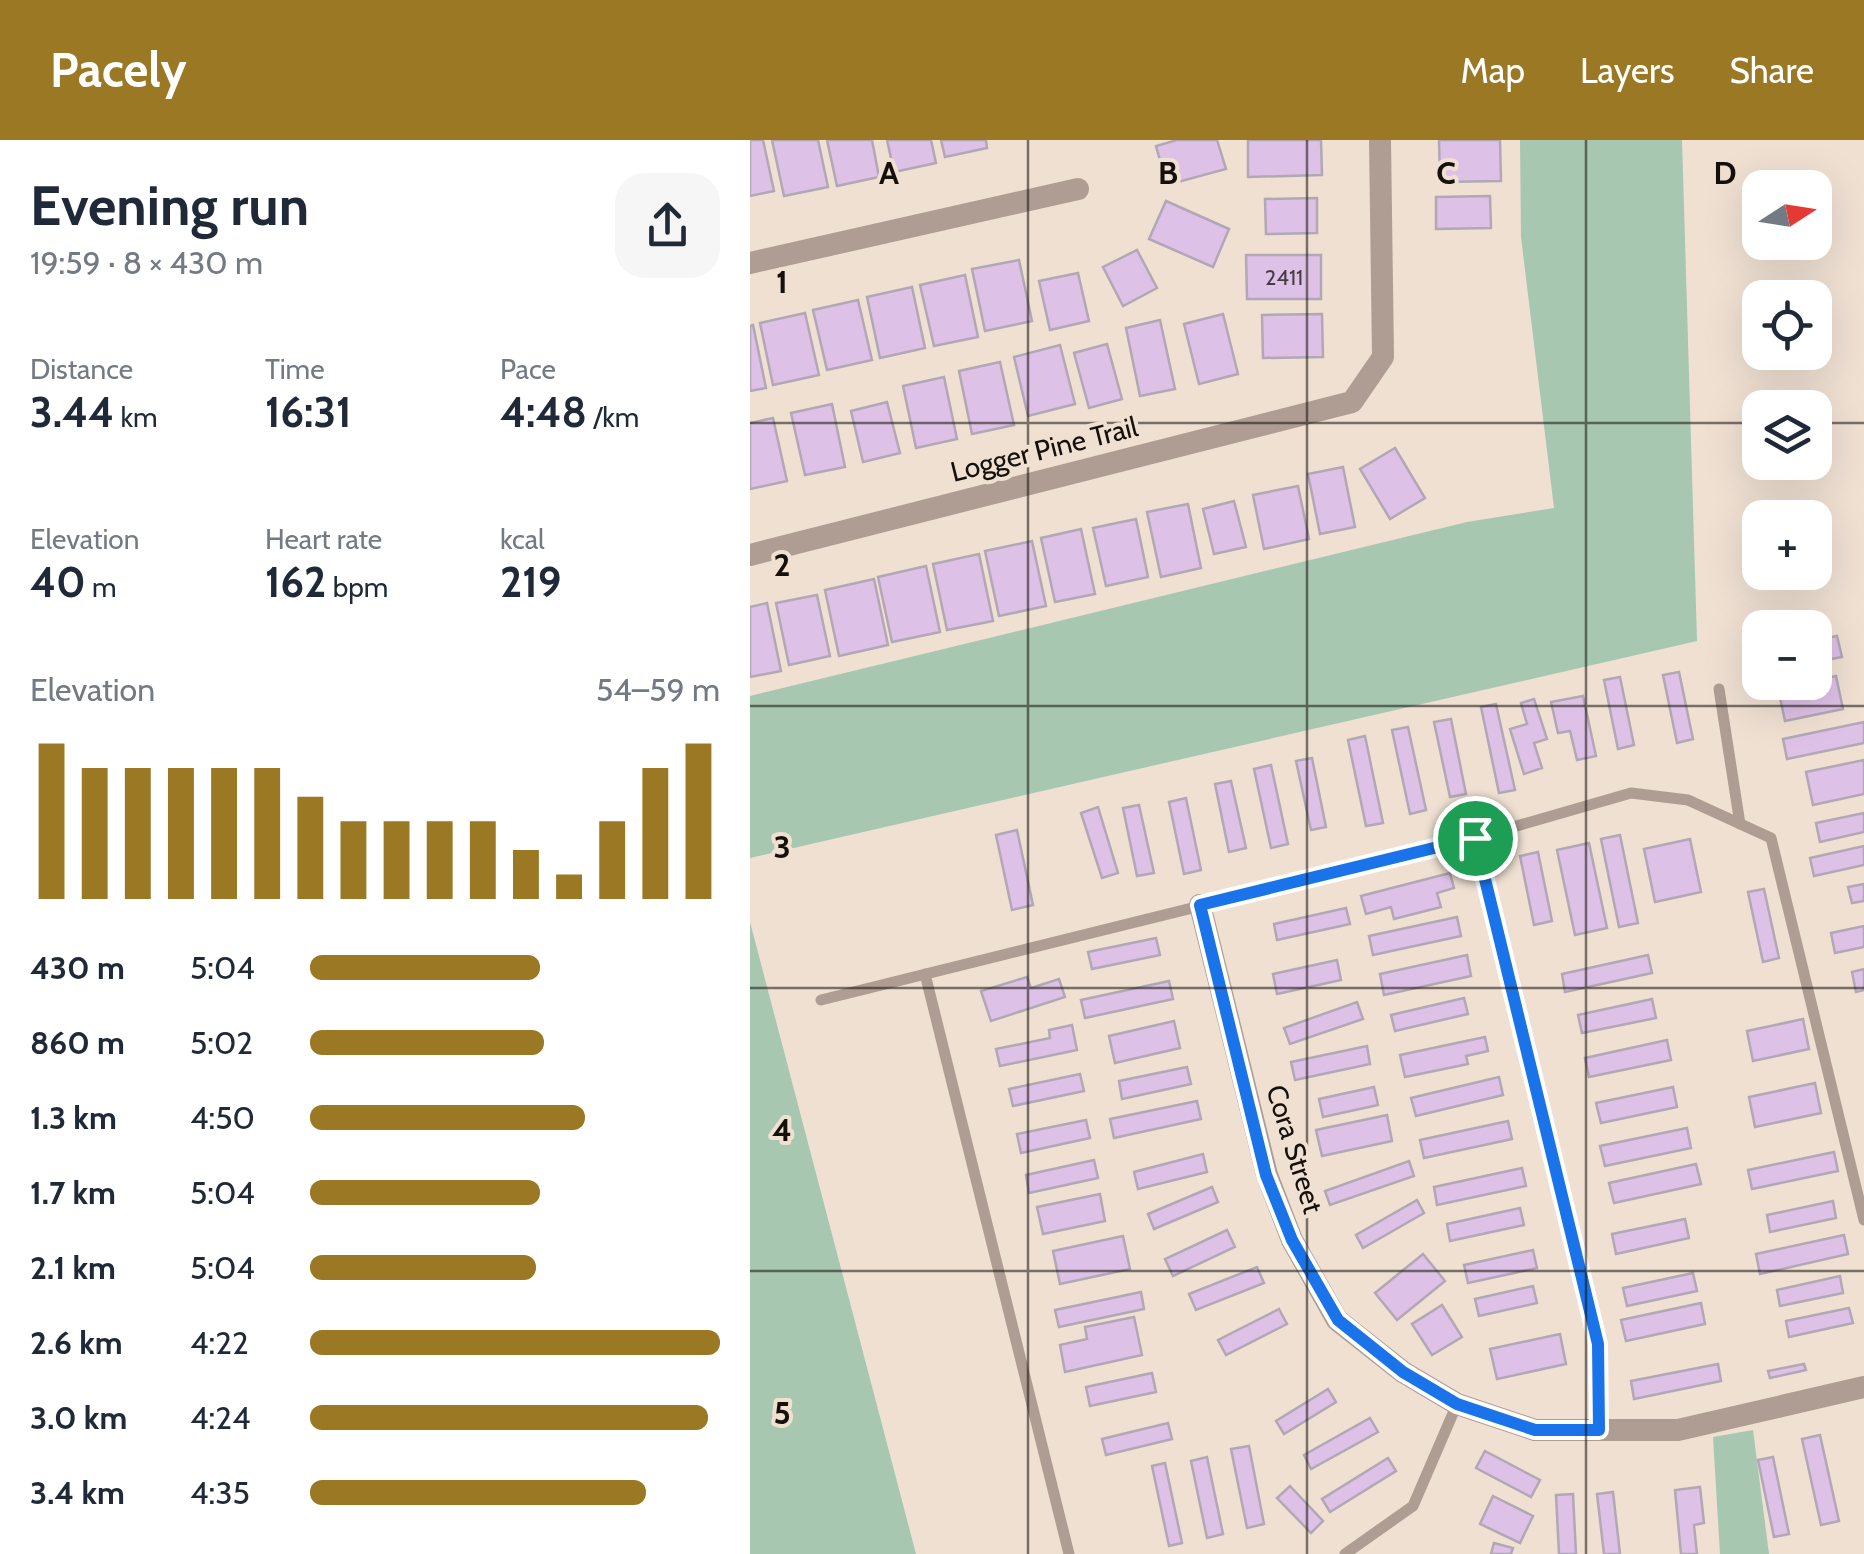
<!DOCTYPE html>
<html lang="en">
<head>
<meta charset="utf-8">
<style>
  body { margin:0; font-family:Cabin,sans-serif; background:#f6f6f7; color:#1f2937; height:100vh; display:flex; flex-direction:column; font-size:38px; white-space:nowrap }
  * { box-sizing:border-box; margin:0 }
  p { font-size:32px; color:#747a83 }
  .icon { flex:none; width:55px; height:55px; fill:none; stroke:currentColor; stroke-width:2; stroke-linecap:round; stroke-linejoin:round }
  .map { position:relative; flex:1; overflow:hidden }
  .drawer { display:flex; flex-direction:column; background:#fff; width:750px }
  .drawer>* { flex:none }
  .needle { width:65px; rotate:78deg }
  .tools { position:absolute; left:992px; top:30px; display:grid; gap:20px }
  .tools a { display:grid; place-items:center; width:90px; height:90px; border-radius:20px; background:#fff; box-shadow:0 10px 40px #0002; font-size:50px }
  .pin { position:absolute; display:grid; place-items:center; width:85px; height:85px; color:#fff; margin:-42px; border:5px solid #fff; border-radius:50%; box-shadow:0 2px 10px #0007 }
  .round { display:grid; place-items:center; flex:none; width:105px; height:105px; border-radius:30px; background:#f6f6f7 }
  .overview { display:flex; align-items:center; justify-content:space-between; height:170px; padding:0 30px }
  h1 { font-size:55px; font-weight:700; line-height:75px }
  .metrics { display:grid; grid-template-columns:repeat(3,1fr); gap:15px; height:170px; padding:10px 30px }
  .metrics div { display:grid; align-content:center }
  .metrics b { font-size:42px; font-weight:700 }
  .metrics small { font-size:28px; font-weight:400 }
  .metrics p { font-size:28px }
  .chart { height:280px; padding:20px 30px }
  .chart p { display:flex; justify-content:space-between }
  .chart svg { width:100%; height:180px; margin-top:10px; stroke:#9b7924; stroke-width:6 }
  ul { padding:0 30px; list-style:none; font-size:32px }
  li { display:grid; grid-template-columns:160px 120px 1fr; align-items:center; height:75px }
  li i { height:25px; border-radius:12px; background:#9b7924 }
  header { display:flex; align-items:center; gap:60px; box-sizing:border-box; height:140px; padding:0 50px; background:#9b7924; color:#fff }
  header strong { font-size:48px }
  nav { display:flex; gap:55px; margin-inline-start:auto; font-size:35px }
  main { display:flex; flex:1; min-height:0 }
  .map>svg:first-child { display:block }
  .green { fill:#a7c7b1 }
  .building { fill:#dec1e6; stroke:#b3a7b6; stroke-width:2.5 }
  .lines { fill:none; stroke-linecap:round; stroke-linejoin:round }
  .service { stroke:#af9d93; stroke-width:11 }
  .minor { stroke:#af9d93; stroke-width:22 }
  .route-casing { stroke:#fff; stroke-width:20 }
  .route { stroke:#1a73e8; stroke-width:12 }
  .grid { fill:none; stroke:#15100b; stroke-width:2.5; stroke-opacity:0.55 }
  .labels { text-anchor:middle; stroke-width:8; stroke-linejoin:round; paint-order:stroke }
  .number-label { font-size:22px; fill:#473c42 }
  .street-label { font-size:28px; fill:#15100b; stroke:#efe0d2 }
  .grid-label { font-size:32px; text-anchor:middle; font-weight:bold; fill:#15100b; stroke:#efe0d2; stroke-width:8; stroke-linejoin:round; paint-order:stroke }
</style>
</head>
<body>
<header>
<strong>Pacely</strong>
<nav><a>Map</a><a>Layers</a><a>Share</a></nav>
</header>
<main>
<section class="drawer">
<div class="overview"><div><h1>Evening run</h1><p>19:59 · 8 × 430 m</p></div><a class="round"><svg class="icon" aria-label="share" viewBox="0 0 24 24"><path d="M12 15V3M7 8l5-5 5 5M5 13v7h14v-7"/></svg></a></div>
<div class="metrics">
<div><p>Distance</p><b>3.44<small> km</small></b></div>
<div><p>Time</p><b>16:31</b></div>
<div><p>Pace</p><b>4:48<small> /km</small></b></div>
</div>
<div class="metrics">
<div><p>Elevation</p><b>40<small> m</small></b></div>
<div><p>Heart rate</p><b>162<small> bpm</small></b></div>
<div><p>kcal</p><b>219</b></div>
</div>
<div class="chart"><p><span>Elevation</span>54–59 m</p>
<svg viewBox="0 0 160 44" preserveAspectRatio="none"><path d="M5 44V6M15 44V12M25 44V12M35 44V12M45 44V12M55 44V12M65 44V19M75 44V25M85 44V25M95 44V25M105 44V25M115 44V32M125 44V38M135 44V25M145 44V12M155 44V6"/></svg>
</div>
<ul>
<li><b>430 m</b>5:04<i style="width:56%"></i></li>
<li><b>860 m</b>5:02<i style="width:57%"></i></li>
<li><b>1.3 km</b>4:50<i style="width:67%"></i></li>
<li><b>1.7 km</b>5:04<i style="width:56%"></i></li>
<li><b>2.1 km</b>5:04<i style="width:55%"></i></li>
<li><b>2.6 km</b>4:22<i style="width:100%"></i></li>
<li><b>3.0 km</b>4:24<i style="width:97%"></i></li>
<li><b>3.4 km</b>4:35<i style="width:82%"></i></li>
</ul>
</section>
<div class="map">
<svg width="1114" height="1414" viewBox="0 0 1114 1414">
  <rect width="100%" height="100%" fill="#efe0d2"/>
  <g class="green">
    <polygon points="770,0 932,0 947,501 0,718 0,556 717,382 804,368 771,97"/>
    <polygon points="0,782 166,1414 0,1414"/>
    <polygon points="1003,1290 1019,1414 970,1414 963,1297"/>
  </g>
  <g class="building">
    <polygon points="0,0 13,0 24,51 0,56"/>
    <polygon points="22,0 68,0 78,47 34,56"/>
    <polygon points="77,0 122,0 129,37 87,46"/>
    <polygon points="137,0 181,0 186,23 144,32"/>
    <polygon points="191,0 236,0 237,8 195,17"/>
    <polygon points="427,0 467,0 476,29 417,45 406,6"/>
    <polygon points="498,0 571,0 572,35 498,37"/>
    <polygon points="689,0 750,0 751,41 690,42"/>
    <polygon points="740,56 741,88 686,89 686,57"/>
    <polygon points="567,58 567,93 516,94 515,59"/>
    <polygon points="416,61 479,89 463,127 399,99"/>
    <polygon points="387,110 407,148 373,166 353,127"/>
    <polygon points="496,115 571,115 571,159 497,159"/>
    <polygon points="269,120 282,181 235,191 222,129"/>
    <polygon points="328,133 339,181 300,190 289,141"/>
    <polygon points="215,135 228,197 184,206 170,145"/>
    <polygon points="162,147 175,208 130,218 117,157"/>
    <polygon points="108,160 122,220 77,230 63,170"/>
    <polygon points="55,173 69,235 23,245 10,183"/>
    <polygon points="473,174 488,234 449,244 434,184"/>
    <polygon points="572,174 573,217 513,218 512,175"/>
    <polygon points="410,180 425,249 390,256 376,188"/>
    <polygon points="3,185 16,248 0,251 0,186"/>
    <polygon points="357,204 372,259 339,268 324,213"/>
    <polygon points="310,205 325,264 278,276 264,217"/>
    <polygon points="250,222 264,285 222,294 209,231"/>
    <polygon points="194,237 207,299 166,308 153,246"/>
    <polygon points="137,262 150,313 113,322 101,271"/>
    <polygon points="82,264 95,327 55,335 41,273"/>
    <polygon points="23,278 37,341 0,349 0,283"/>
    <polygon points="645,308 675,358 640,379 610,329"/>
    <polygon points="593,327 605,387 570,394 558,334"/>
    <polygon points="548,346 559,399 514,409 503,355"/>
    <polygon points="484,361 496,407 464,414 453,369"/>
    <polygon points="438,364 451,428 411,437 397,372"/>
    <polygon points="386,379 398,437 356,446 343,388"/>
    <polygon points="331,389 345,454 305,462 291,398"/>
    <polygon points="282,401 296,466 249,476 235,411"/>
    <polygon points="229,414 243,481 197,490 183,424"/>
    <polygon points="176,426 190,492 142,502 128,437"/>
    <polygon points="124,439 138,505 89,516 75,450"/>
    <polygon points="67,455 80,516 39,525 26,463"/>
    <polygon points="17,463 31,531 0,537 0,467"/>
    <polygon points="1087,496 1092,517 1065,522 1065,500"/>
    <polygon points="929,532 943,599 927,603 913,535"/>
    <polygon points="1086,536 1093,569 1035,581 1028,548"/>
    <polygon points="870,537 884,605 868,609 854,540"/>
    <polygon points="833,556 846,616 827,620 820,591 808,593 801,562"/>
    <polygon points="784,559 797,599 784,603 792,628 774,634 760,589 777,584 771,563"/>
    <polygon points="746,564 765,650 749,653 731,567"/>
    <polygon points="701,579 716,654 700,657 684,582"/>
    <polygon points="1114,582 1114,603 1037,619 1033,599"/>
    <polygon points="658,587 676,670 660,674 642,590"/>
    <polygon points="615,596 633,683 616,686 598,600"/>
    <polygon points="562,618 576,687 561,690 546,621"/>
    <polygon points="1114,620 1114,654 1063,665 1056,632"/>
    <polygon points="521,625 538,704 521,708 504,629"/>
    <polygon points="481,641 496,708 479,712 465,644"/>
    <polygon points="436,658 451,730 434,734 419,662"/>
    <polygon points="389,665 404,733 387,736 373,668"/>
    <polygon points="348,667 368,733 352,738 331,673"/>
    <polygon points="1114,673 1114,692 1070,702 1066,683"/>
    <polygon points="267,690 283,765 262,770 246,695"/>
    <polygon points="870,695 888,783 869,787 851,699"/>
    <polygon points="940,699 951,752 905,762 894,709"/>
    <polygon points="839,703 857,788 825,795 807,710"/>
    <polygon points="1114,706 1114,725 1064,736 1060,718"/>
    <polygon points="788,712 802,781 784,785 770,716"/>
    <polygon points="700,733 704,748 687,753 691,767 644,779 641,767 616,774 611,756"/>
    <polygon points="1114,744 1114,761 1102,763 1098,747"/>
    <polygon points="1014,749 1029,818 1013,822 998,752"/>
    <polygon points="596,768 600,784 527,800 524,784"/>
    <polygon points="707,777 711,796 623,815 619,796"/>
    <polygon points="1114,786 1114,807 1085,813 1081,793"/>
    <polygon points="406,798 410,815 342,829 338,812"/>
    <polygon points="717,815 721,836 634,855 630,834"/>
    <polygon points="898,815 902,833 815,852 812,834"/>
    <polygon points="587,820 591,840 527,854 523,834"/>
    <polygon points="1114,829 1114,850 1106,852 1102,832"/>
    <polygon points="277,837 281,848 309,839 315,857 241,881 231,851"/>
    <polygon points="419,841 423,859 335,878 331,860"/>
    <polygon points="714,858 718,874 645,891 641,875"/>
    <polygon points="902,859 906,878 832,893 828,875"/>
    <polygon points="607,862 613,879 540,904 534,888"/>
    <polygon points="1053,879 1059,909 1003,921 997,891"/>
    <polygon points="424,881 430,908 365,923 359,896"/>
    <polygon points="322,885 327,910 250,926 246,909 300,898 299,890"/>
    <polygon points="735,897 738,911 716,916 718,924 655,937 650,915"/>
    <polygon points="917,900 921,920 839,937 835,918"/>
    <polygon points="617,906 620,924 545,940 541,922"/>
    <polygon points="437,927 441,944 372,959 369,941"/>
    <polygon points="330,934 334,951 263,966 259,949"/>
    <polygon points="749,937 753,955 666,976 661,958"/>
    <polygon points="1065,943 1071,973 1005,987 999,957"/>
    <polygon points="624,947 628,965 573,977 569,959"/>
    <polygon points="923,947 927,967 851,983 846,963"/>
    <polygon points="447,961 451,979 364,998 360,979"/>
    <polygon points="637,975 642,1001 572,1016 566,990"/>
    <polygon points="336,980 340,998 271,1013 267,994"/>
    <polygon points="758,981 762,999 674,1018 670,1000"/>
    <polygon points="937,988 941,1008 855,1026 850,1006"/>
    <polygon points="1084,1012 1088,1031 1002,1049 998,1030"/>
    <polygon points="453,1014 457,1032 388,1049 384,1032"/>
    <polygon points="344,1020 348,1038 279,1053 276,1035"/>
    <polygon points="659,1021 664,1036 580,1065 575,1051"/>
    <polygon points="946,1024 951,1044 864,1063 859,1043"/>
    <polygon points="772,1028 776,1046 687,1065 684,1047"/>
    <polygon points="462,1047 468,1062 404,1089 398,1074"/>
    <polygon points="350,1054 355,1081 293,1094 287,1067"/>
    <polygon points="667,1060 674,1073 613,1108 606,1095"/>
    <polygon points="1083,1061 1086,1078 1020,1092 1017,1075"/>
    <polygon points="770,1068 774,1085 700,1101 697,1084"/>
    <polygon points="935,1079 939,1098 866,1114 862,1094"/>
    <polygon points="477,1090 485,1107 423,1136 415,1119"/>
    <polygon points="1094,1095 1098,1114 1010,1134 1006,1114"/>
    <polygon points="373,1096 380,1129 310,1144 303,1111"/>
    <polygon points="783,1110 787,1128 718,1143 714,1125"/>
    <polygon points="673,1114 695,1141 647,1180 625,1153"/>
    <polygon points="507,1127 514,1143 446,1170 439,1154"/>
    <polygon points="943,1133 947,1151 877,1166 873,1148"/>
    <polygon points="1090,1136 1093,1153 1030,1166 1027,1150"/>
    <polygon points="783,1146 787,1163 729,1176 725,1159"/>
    <polygon points="391,1152 394,1169 309,1187 305,1170"/>
    <polygon points="951,1163 955,1184 876,1201 871,1180"/>
    <polygon points="692,1165 712,1197 682,1215 662,1184"/>
    <polygon points="1099,1168 1103,1183 1039,1197 1036,1181"/>
    <polygon points="529,1169 537,1184 476,1215 468,1200"/>
    <polygon points="384,1177 392,1215 315,1232 310,1205 337,1199 335,1187"/>
    <polygon points="810,1194 816,1224 747,1239 740,1209"/>
    <polygon points="968,1224 971,1241 884,1259 881,1241"/>
    <polygon points="1054,1224 1056,1230 1020,1238 1018,1231"/>
    <polygon points="402,1233 406,1252 340,1266 336,1247"/>
    <polygon points="578,1249 586,1262 534,1294 526,1281"/>
    <polygon points="620,1278 628,1292 561,1329 554,1315"/>
    <polygon points="418,1283 422,1299 356,1315 352,1299"/>
    <polygon points="1070,1295 1089,1381 1071,1385 1052,1299"/>
    <polygon points="499,1306 514,1384 497,1388 481,1309"/>
    <polygon points="735,1311 790,1340 781,1357 726,1328"/>
    <polygon points="457,1317 473,1394 457,1398 441,1321"/>
    <polygon points="1023,1317 1039,1394 1024,1397 1008,1320"/>
    <polygon points="638,1318 646,1331 580,1372 572,1359"/>
    <polygon points="415,1323 432,1403 419,1406 402,1326"/>
    <polygon points="540,1346 573,1381 561,1393 527,1358"/>
    <polygon points="950,1347 954,1383 944,1385 947,1414 931,1414 925,1350"/>
    <polygon points="863,1352 870,1414 854,1414 847,1354"/>
    <polygon points="823,1354 826,1414 809,1414 806,1355"/>
    <polygon points="743,1356 783,1376 770,1403 730,1384"/>
    <polygon points="744,1403 763,1408 761,1414 741,1414"/>
  </g>
  <g class="lines">
    <g class="service">
      <polyline points="969,549 990,684"/>
      <polyline points="725,698 848,1204 849,1290"/>
      <polyline points="175,834 319,1414"/>
      <polyline points="71,860 725,698 881,653 938,660 1021,698 1114,1080"/>
      <polyline points="595,1414 663,1366 707,1264"/>
    </g>
    <g class="minor">
      <polyline points="0,123 328,49"/>
      <polyline points="0,415 602,262 633,217 630,0"/>
      <polyline points="450,765 517,1035 542,1100 587,1180 653,1232 707,1264 785,1290 928,1290 1114,1247"/>
    </g>
  </g>
  <g class="lines">
    <defs>
      <polygon id="route" points="725,698 848,1204 849,1290 785,1290 707,1264 653,1232 588,1180 542,1100 516,1035 450,765"/>
    </defs>
    <use href="#route" class="route-casing"/>
    <use href="#route" class="route"/>
  </g>
  <path class="grid" d="M278,0V1414M557,0V1414M836,0V1414M0,283H1010M1065,283H1114M0,566H1114M0,848H1114M0,1131H1114"/>
  <g class="labels">
    <g class="number-label">
      <text x="534" y="145">2411</text>
    </g>
    <g class="street-label">
      <text transform="translate(294 309) rotate(-14)" y="10">Logger Pine Trail</text>
      <text transform="translate(545 1009) rotate(73)" y="10">Cora Street</text>
    </g>
  </g>
  <g class="grid-label">
    <text x="139" y="44">A</text>
    <text x="418" y="44">B</text>
    <text x="696" y="44">C</text>
    <text x="975" y="44">D</text>
    <text x="32" y="153">1</text>
    <text x="32" y="436">2</text>
    <text x="32" y="718">3</text>
    <text x="32" y="1001">4</text>
    <text x="32" y="1284">5</text>
  </g>
</svg>
<div class="tools">
<a><svg class="needle" viewBox="-14 -14 28 28"><path d="M0-13l5 13h-10z" fill="#e53935"/><path d="M0 13l5-13h-10z" fill="#747a83"/></svg></a>
<a><svg class="icon" aria-label="locate" viewBox="0 0 24 24"><circle cx="12" cy="12" r="6"/><path d="M12 2v4M12 18v4M2 12h4M18 12h4"/></svg></a>
<a><svg class="icon" aria-label="layers" viewBox="0 0 24 24"><path d="M12 4l9 5-9 5-9-5zM3 14l9 5 9-5"/></svg></a>
<a>+</a>
<a>−</a>
</div>
<div class="pin" style="left:725px;top:698px;background:#1e9e55"><svg class="icon" aria-label="arrive" viewBox="0 0 24 24"><path d="M6 21V4h12l-3 4 3 4H6"/></svg></div>
</div>
</main>
</body>
</html>
